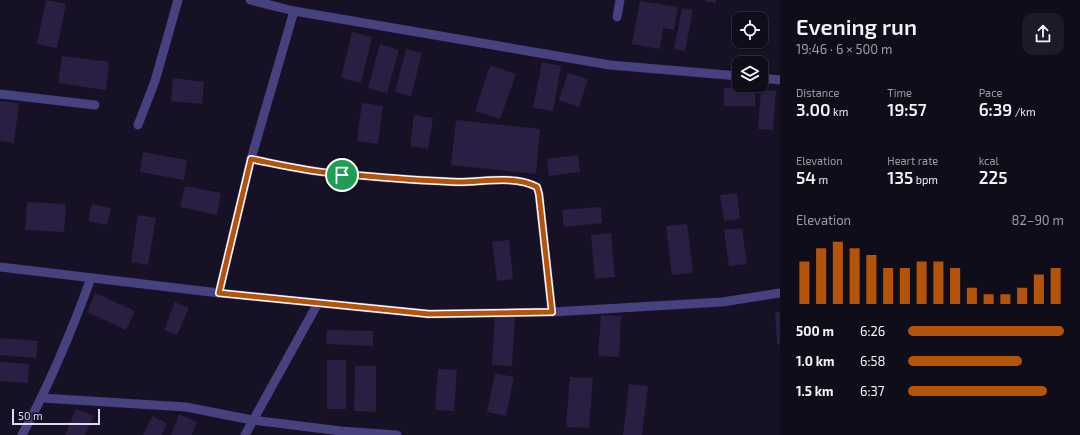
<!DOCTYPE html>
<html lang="en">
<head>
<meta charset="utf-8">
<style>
  body { margin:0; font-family:"Exo 2",sans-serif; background:#1e1b28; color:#f1f3f6; height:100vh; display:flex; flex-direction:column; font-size:15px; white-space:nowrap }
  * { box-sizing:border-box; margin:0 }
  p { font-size:13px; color:#9c9ca3 }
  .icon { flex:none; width:22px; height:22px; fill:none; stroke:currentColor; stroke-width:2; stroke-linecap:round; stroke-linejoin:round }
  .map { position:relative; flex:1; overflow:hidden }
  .sheet { display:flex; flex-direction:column; background:#100d1b; width:300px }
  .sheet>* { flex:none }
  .buttons { position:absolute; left:732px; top:12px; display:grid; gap:8px }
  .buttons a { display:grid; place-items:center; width:36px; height:36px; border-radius:8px; background:#100d1b; box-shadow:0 1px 3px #0004,0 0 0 1px #302d3a; font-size:20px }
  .scale { position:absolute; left:12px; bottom:10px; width:88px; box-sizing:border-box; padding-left:4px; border:2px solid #dfd8fb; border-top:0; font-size:11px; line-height:14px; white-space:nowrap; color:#dfd8fb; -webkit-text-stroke:3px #161124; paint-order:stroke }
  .pin { position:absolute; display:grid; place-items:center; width:34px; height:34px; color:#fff; margin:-17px; border:2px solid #fff; border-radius:50%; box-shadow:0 1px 4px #0007 }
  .round { display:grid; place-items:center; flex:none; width:42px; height:42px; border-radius:12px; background:#1e1b28 }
  .overview { display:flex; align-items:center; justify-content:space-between; height:68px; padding:0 16px }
  h1 { font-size:22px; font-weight:600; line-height:30px }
  .stats { display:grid; grid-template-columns:repeat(3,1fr); gap:6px; height:68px; padding:4px 16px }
  .stats div { display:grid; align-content:center }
  .stats b { font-size:17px; font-weight:600 }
  .stats small { font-size:11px; font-weight:400 }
  .stats p { font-size:11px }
  .chart { height:112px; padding:8px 16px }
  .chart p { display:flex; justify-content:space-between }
  .chart svg { width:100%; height:72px; margin-top:4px; stroke:#b45309; stroke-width:6 }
  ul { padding:0 16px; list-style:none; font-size:13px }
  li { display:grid; grid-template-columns:64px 48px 1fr; align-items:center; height:30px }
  li i { height:10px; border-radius:5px; background:#b45309 }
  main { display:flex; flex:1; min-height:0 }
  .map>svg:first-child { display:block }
  .building { fill:#291f43 }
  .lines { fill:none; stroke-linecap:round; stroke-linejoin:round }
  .minor { stroke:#48417f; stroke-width:9 }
  .route-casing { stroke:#fff; stroke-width:8 }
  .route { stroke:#b45309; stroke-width:5 }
</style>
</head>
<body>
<main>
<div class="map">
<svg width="780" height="435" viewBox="0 0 780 435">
  <rect width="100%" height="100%" fill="#161124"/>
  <g class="building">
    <polygon points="46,0 66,4 57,48 37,44"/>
    <polygon points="706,0 716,0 716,3 706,2"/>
    <polygon points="640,1 678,7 674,30 663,28 660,49 632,44"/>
    <polygon points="682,8 693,10 685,51 674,49"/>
    <polygon points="352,32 372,37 361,83 341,78"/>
    <polygon points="380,44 399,50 387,93 368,88"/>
    <polygon points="406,49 422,53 411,96 395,92"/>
    <polygon points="62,56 109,62 106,90 58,83"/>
    <polygon points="542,62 561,66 553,111 533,108"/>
    <polygon points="490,65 516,74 500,119 475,111"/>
    <polygon points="568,73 588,79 579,107 559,100"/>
    <polygon points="173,78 204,82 202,104 171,101"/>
    <rect x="724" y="88" width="31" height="18"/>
    <polygon points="761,90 776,91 773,130 758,129"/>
    <polygon points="0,101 19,103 14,143 0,141"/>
    <polygon points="362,103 383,106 378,144 357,141"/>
    <polygon points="414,115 433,118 428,149 410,146"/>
    <polygon points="456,120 540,129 536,174 451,165"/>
    <polygon points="143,152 187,160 184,180 140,172"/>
    <polygon points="578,155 580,172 549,176 547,159"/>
    <polygon points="185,186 221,193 217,215 180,207"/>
    <polygon points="737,193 740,219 724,221 720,195"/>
    <polygon points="27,202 66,204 64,232 25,230"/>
    <polygon points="92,204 111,208 107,225 88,221"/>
    <polygon points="601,207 602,223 564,227 562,210"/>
    <polygon points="138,215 156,218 148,265 131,262"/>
    <polygon points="687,224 693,273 672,275 666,226"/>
    <polygon points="742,228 747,264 729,266 724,230"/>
    <polygon points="611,233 615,277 595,279 591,235"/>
    <polygon points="509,240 513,279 497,281 492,242"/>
    <polygon points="95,293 135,311 126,330 87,312"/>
    <polygon points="175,302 189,308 177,335 164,330"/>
    <polygon points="775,312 780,312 780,344 777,345"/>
    <polygon points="601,315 621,316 619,357 598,356"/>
    <polygon points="495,316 515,317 512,366 492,365"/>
    <polygon points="327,330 373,331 373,346 326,344"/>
    <polygon points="0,338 38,341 36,358 0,355"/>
    <rect x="327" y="360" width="19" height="49"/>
    <polygon points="0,362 29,364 28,383 0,381"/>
    <polygon points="355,366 376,366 376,412 354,411"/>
    <polygon points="438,369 457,370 454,411 435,410"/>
    <polygon points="495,373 514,377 506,416 487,412"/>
    <polygon points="570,377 593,378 589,428 566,427"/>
    <polygon points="629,384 648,386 642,435 623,435"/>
    <polygon points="76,409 94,416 85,435 65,435"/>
    <polygon points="179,414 197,422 192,435 171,435"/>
    <polygon points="152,416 167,423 162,435 143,435"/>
  </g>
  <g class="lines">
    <g class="minor">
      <polyline points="250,0 294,11 610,65 739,76"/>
      <polyline points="617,17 620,0"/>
      <polyline points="761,78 780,80"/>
      <polyline points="0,94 95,105"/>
      <polyline points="138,125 155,81 178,0"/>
      <path d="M251,159C281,165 310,172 341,174C380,177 420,181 459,182C484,182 515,175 537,187L539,194L552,312"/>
      <polyline points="0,267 219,293 429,314 552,312 722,302 780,293"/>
      <polyline points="219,293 251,159 294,11"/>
      <polyline points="42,398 186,407 252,420 341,431 397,435"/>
      <path d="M22,435C50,384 71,333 91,278"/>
      <polyline points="245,435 318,303"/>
    </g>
  </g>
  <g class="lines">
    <defs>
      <path id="route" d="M251,159C281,165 310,172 341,174C380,177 420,181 459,182C484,182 515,175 537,187L539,194L552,312L429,314L219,293Z"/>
    </defs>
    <use href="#route" class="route-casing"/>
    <use href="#route" class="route"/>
  </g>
</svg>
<div class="buttons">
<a><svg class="icon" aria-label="locate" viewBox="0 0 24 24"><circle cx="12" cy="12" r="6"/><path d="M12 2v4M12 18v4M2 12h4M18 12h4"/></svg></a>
<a><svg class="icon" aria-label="layers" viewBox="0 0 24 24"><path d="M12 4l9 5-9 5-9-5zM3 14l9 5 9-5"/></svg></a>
</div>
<div class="scale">50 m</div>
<div class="pin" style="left:342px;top:175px;background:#1e9e55"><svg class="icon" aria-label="arrive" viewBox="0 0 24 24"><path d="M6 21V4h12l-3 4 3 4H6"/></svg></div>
</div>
<section class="sheet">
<div class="overview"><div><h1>Evening run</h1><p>19:46 · 6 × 500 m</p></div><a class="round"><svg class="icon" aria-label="share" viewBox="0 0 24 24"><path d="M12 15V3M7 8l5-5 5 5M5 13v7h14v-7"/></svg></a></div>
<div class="stats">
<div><p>Distance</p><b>3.00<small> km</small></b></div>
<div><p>Time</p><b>19:57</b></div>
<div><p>Pace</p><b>6:39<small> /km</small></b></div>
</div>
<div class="stats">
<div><p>Elevation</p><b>54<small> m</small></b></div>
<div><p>Heart rate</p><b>135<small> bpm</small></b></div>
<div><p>kcal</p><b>225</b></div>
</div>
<div class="chart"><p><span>Elevation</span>82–90 m</p>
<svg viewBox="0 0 160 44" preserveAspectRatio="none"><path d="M5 44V18M15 44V10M25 44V6M35 44V10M45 44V14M55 44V22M65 44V22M75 44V18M85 44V18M95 44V22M105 44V34M115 44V38M125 44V38M135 44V34M145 44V26M155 44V22"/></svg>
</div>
<ul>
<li><b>500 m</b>6:26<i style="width:100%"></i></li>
<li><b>1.0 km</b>6:58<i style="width:73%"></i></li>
<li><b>1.5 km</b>6:37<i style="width:89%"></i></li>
</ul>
</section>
</main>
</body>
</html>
